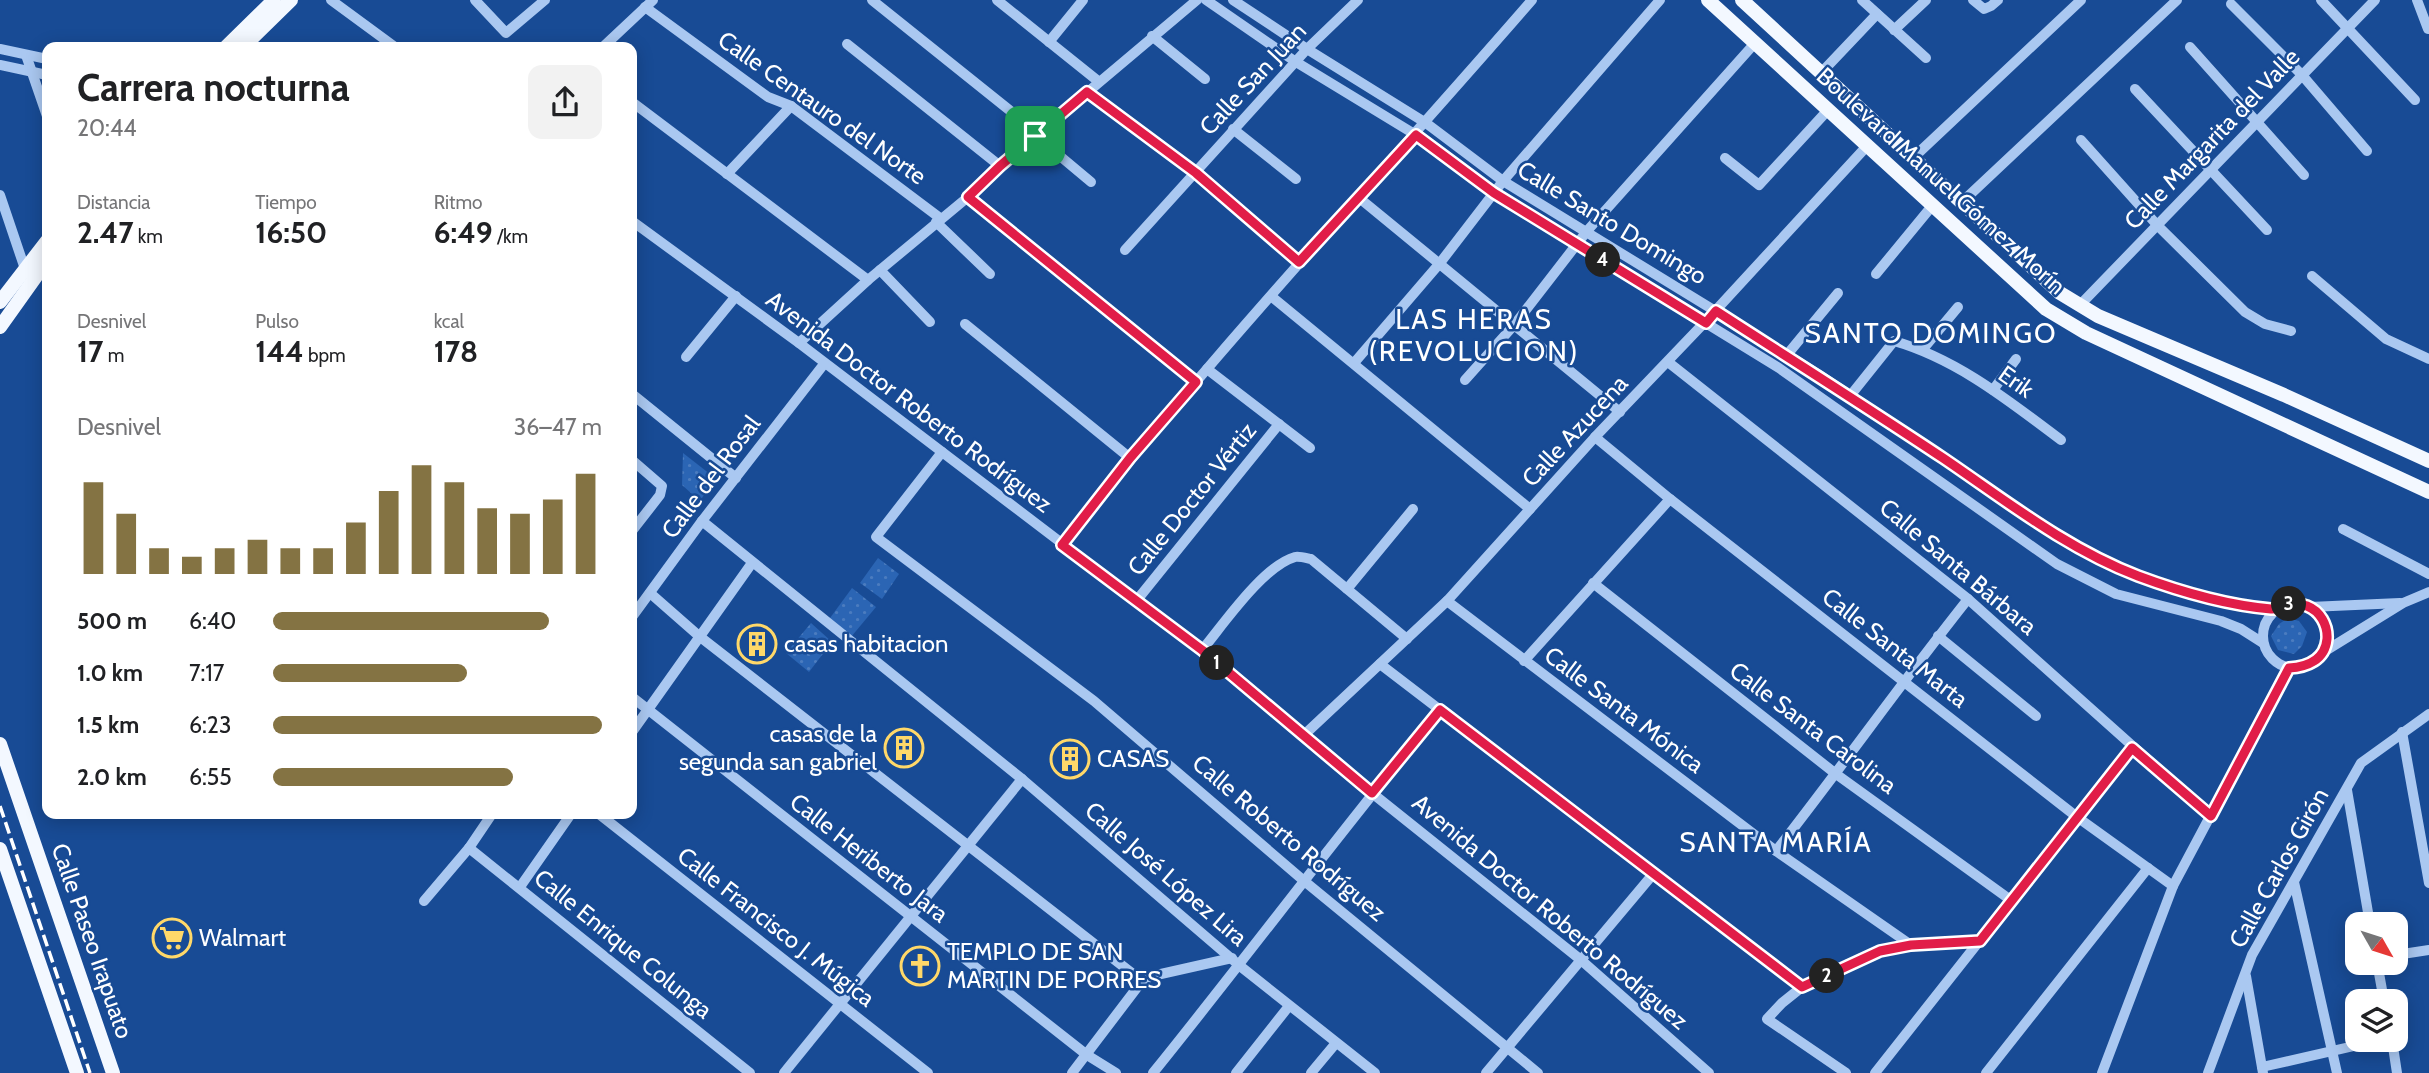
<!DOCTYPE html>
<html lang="es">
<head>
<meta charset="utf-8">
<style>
  body { margin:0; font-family:Cabin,sans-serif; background:#f2f2f2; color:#202124; height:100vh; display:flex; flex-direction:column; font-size:26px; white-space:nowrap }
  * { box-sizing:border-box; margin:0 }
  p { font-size:23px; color:#757577 }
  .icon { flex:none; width:38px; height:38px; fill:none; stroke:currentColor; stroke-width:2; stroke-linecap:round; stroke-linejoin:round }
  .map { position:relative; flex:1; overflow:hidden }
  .sheet { position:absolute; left:42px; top:42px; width:595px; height:777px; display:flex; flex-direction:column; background:#fff; border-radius:14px; box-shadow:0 4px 18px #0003 }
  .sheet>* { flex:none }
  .needle { width:46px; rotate:129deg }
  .controls { position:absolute; left:2345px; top:912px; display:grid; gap:14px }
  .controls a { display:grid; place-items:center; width:63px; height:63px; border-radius:14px; background:#fff; box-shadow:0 4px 18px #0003; font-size:35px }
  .pin { position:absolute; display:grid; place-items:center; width:60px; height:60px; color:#fff; margin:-30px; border-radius:14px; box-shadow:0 4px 10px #0006 }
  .km { position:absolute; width:35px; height:35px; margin:-18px; border-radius:50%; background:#222; color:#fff; font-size:19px; line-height:35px; text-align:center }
  .round { display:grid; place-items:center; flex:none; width:74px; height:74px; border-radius:14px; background:#f2f2f2 }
  .headline { display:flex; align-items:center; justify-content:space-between; height:119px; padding:0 35px }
  h1 { font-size:38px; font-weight:700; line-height:52px }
  .metrics { display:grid; grid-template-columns:repeat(3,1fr); gap:10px; height:119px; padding:7px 35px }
  .metrics div { display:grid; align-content:center }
  .metrics b { font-size:30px; font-weight:700 }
  .metrics small { font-size:19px; font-weight:400 }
  .metrics p { font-size:19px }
  .chart { height:196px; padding:14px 35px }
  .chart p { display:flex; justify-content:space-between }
  .chart svg { width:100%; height:126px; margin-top:7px; stroke:#847343; stroke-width:6 }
  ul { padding:0 35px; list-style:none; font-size:23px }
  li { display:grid; grid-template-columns:112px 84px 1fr; align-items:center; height:52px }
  li i { height:18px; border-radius:9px; background:#847343 }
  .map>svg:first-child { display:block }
  .park { fill:url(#park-dots) }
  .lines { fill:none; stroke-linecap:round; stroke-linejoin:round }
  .minor { stroke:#aac8f1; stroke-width:10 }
  .major { stroke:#f3f8ff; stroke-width:14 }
  .rail { stroke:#fff; stroke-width:3.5; stroke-dasharray:12 5; stroke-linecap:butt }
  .route-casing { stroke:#fff; stroke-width:14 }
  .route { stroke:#e11d48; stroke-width:9 }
  .labels { text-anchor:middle; stroke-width:5; stroke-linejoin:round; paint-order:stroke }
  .street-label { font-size:24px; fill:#fff; stroke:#184b95 }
  .poi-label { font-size:24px; fill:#fff; stroke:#184b95; text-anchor:start }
  .quarter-label { font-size:28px; letter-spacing:2px; fill:#fff; stroke:#184b95 }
</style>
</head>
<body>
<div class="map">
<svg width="2429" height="1073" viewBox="0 0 2429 1073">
  <defs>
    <pattern id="park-dots" width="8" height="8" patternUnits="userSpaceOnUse" patternTransform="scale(1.75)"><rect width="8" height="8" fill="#2b65b4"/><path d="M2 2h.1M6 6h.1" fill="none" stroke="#4b7cbf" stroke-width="1.8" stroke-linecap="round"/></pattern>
  </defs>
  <rect width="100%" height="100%" fill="#184b95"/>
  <g class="park">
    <polygon points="683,453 715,478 700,501 682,485"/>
    <polygon points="878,558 899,574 882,599 860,583"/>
    <polygon points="852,588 876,607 851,637 830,618"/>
    <polygon points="2288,618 2299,621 2307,632 2302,646 2294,654 2278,650 2271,636 2279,624"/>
    <polygon points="811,623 832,642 809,672 786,653"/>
  </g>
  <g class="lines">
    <g class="minor">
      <polyline points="331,0 395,47"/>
      <polyline points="475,0 506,33 545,0"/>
      <polyline points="872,0 1038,133"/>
      <polyline points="997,0 1098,81"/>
      <polyline points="1206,0 1296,62 1416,135 1494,193 1779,368 2057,564 2116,594 2221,621 2241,629 2263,643"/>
      <polyline points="1233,0 1307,49 1426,123 1503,181 1818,374 2069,543 2120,569 2162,585 2207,599 2275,610"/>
      <polyline points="1862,0 1926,58"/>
      <polyline points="1973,0 1984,9 1991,6 1998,0"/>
      <polyline points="2321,0 2415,100"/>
      <polyline points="2417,0 2428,29"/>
      <polyline points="2231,4 2302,75 2367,151"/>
      <polyline points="645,7 768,97 791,106 940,218"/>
      <polyline points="1894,30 1926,0"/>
      <polyline points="1152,36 1205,79"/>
      <polyline points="1049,42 1083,0"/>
      <polyline points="847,44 1000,166"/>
      <polyline points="603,47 653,0"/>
      <polyline points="2190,47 2304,175"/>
      <polyline points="0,49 47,59"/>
      <polyline points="26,55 47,116"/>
      <polyline points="0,65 47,75"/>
      <polyline points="1821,73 1877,14"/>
      <polyline points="2135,89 2267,230"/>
      <polyline points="1087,92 1196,173 1299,262"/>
      <polyline points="632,102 868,280"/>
      <polyline points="1233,129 1296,179"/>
      <polyline points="1036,136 1091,182"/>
      <polyline points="2081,140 2158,226 2245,312 2265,324 2291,331"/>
      <polyline points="1725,158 1759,185 1828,110"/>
      <polyline points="1913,158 2081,0"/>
      <polyline points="727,174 791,106"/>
      <polyline points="0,195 25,269"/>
      <polyline points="968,197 1196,382"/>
      <polyline points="1358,197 1620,412"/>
      <polyline points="1961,203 2177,0"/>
      <polyline points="632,221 799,343 1202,650 1372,793 1581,960 1709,1073"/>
      <polyline points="936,222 990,274"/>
      <polyline points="1125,250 1307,49 1358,0"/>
      <polyline points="880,270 930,322"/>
      <polyline points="1876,274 1932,206"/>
      <polyline points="2312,276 2386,339 2429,359"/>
      <polyline points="1271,296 1530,509"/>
      <polyline points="2079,306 2375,0"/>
      <polyline points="965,324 1130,458"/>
      <polyline points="799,343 868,280 968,197 1000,166 1197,0"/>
      <polyline points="1923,349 1958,307"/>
      <polyline points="1786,356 1838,293"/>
      <polyline points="686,357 736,296"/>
      <polyline points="1668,362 1968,599 2211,816"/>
      <polyline points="1354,363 1440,263 1503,181 1660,0"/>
      <polyline points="1207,369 1310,448"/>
      <polyline points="1465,380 1515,324 1587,231 1755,43"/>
      <polyline points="1993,390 2016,359"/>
      <polyline points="632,394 736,478"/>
      <path d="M1850,396L1894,341C1957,359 2009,401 2061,440"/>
      <polyline points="1595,437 1670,499 2077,817 2173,886"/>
      <polyline points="942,452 876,537 1094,701 1303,880 1538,1073"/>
      <polyline points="632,460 662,486 660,495 632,531"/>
      <polyline points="702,521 1022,779 1240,966 1375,1073"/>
      <polyline points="2343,529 2429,574"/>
      <path d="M1062,545C1210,356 1375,181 1532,0"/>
      <polyline points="1593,583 1836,774 2012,901"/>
      <polyline points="1347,589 1413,509"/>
      <polyline points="650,593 699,636 1142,981"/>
      <polyline points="1137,600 1279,424"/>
      <polyline points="1447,601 1776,851 1911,945"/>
      <circle cx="2295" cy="636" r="32"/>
      <polyline points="2310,607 2400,603"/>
      <polyline points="632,617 702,521 824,364"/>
      <polyline points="1938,636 2036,716"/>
      <path d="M1202,650C1223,625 1263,566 1295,557C1299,556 1306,558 1311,559L1407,639"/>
      <polyline points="2322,653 2403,603 2429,592"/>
      <polyline points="1524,661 1670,499"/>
      <polyline points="1380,664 1802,987"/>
      <polyline points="632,697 1087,1055 1116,1073"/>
      <polyline points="632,732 752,563"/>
      <polyline points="2402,732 2429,883"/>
      <polyline points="1304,735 1447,601 1595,437 1705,322 1867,146"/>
      <polyline points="2347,790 2370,924"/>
      <polyline points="599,814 928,1073"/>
      <polyline points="469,848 750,1073"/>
      <path d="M1776,851C1841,768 1902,682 1968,599"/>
      <polyline points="2294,882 2337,1073"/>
      <polyline points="520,887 571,814"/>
      <polyline points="424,901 469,848 492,814"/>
      <polyline points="2396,955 2429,950"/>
      <polyline points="2377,962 2384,1001"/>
      <polyline points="2246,976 2263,1073"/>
      <polyline points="2392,1040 2397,1073"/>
      <polyline points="2262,1067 2380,1040"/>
      <polyline points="784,1073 1022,779"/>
      <polyline points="1072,1073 1142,981 1152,976 1232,958"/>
      <path d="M1153,1073C1250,953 1342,829 1440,711"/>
      <polyline points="1236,1073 1289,1006"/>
      <polyline points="1311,1073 1336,1043"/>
      <polyline points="1486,1073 1654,873"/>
      <polyline points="1846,1073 1767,1019 1782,1003 1802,987 1880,951 1911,945 1980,941"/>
      <polyline points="1875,1073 2132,748"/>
      <polyline points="1986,1073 2148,868"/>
      <polyline points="2102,1073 2173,886 2289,668"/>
      <polyline points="2208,1073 2252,955 2361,763 2429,714"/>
    </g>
    <g class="major">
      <polyline points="1708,0 2046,309 2086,333 2429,492"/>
      <polyline points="1742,0 2060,293 2098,316 2284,395 2429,461"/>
      <polyline points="226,47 274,0"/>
      <polyline points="243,47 291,0"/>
      <polyline points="0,302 47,241"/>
      <polyline points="0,327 47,261"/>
      <polyline points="0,744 113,1073"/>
      <polyline points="0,849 77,1073"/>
    </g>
    <polyline class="rail" points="0,806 90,1073"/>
  </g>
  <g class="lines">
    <defs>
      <path id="route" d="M1087,92L1196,173L1299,262L1416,135L1494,193L1706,323L1716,311C1792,360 1868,408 1943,458C2005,500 2067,549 2138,576C2181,592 2225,605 2271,609C2284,610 2289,599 2307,606C2320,611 2328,625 2327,639C2325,660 2307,667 2289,668L2211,816L2132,748L1980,941L1911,945L1880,951L1802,987L1440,710L1372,793L1202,650L1062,545L1130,458L1196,382L968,197L1000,166Z"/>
    </defs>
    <use href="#route" class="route-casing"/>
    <use href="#route" class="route"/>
  </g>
  <defs>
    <symbol id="building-ring" viewBox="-11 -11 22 22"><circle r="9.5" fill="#184b95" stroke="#ffd869" stroke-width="1.5"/><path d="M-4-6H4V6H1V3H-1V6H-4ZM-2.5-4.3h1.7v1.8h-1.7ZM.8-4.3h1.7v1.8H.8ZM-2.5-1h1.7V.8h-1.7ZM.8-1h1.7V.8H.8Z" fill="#ffd869"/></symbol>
    <symbol id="supermarket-ring" viewBox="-11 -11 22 22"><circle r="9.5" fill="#184b95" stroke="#ffd869" stroke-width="1.5"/><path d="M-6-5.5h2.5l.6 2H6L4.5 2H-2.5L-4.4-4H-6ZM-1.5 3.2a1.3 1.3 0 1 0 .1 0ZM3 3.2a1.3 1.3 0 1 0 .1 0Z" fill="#ffd869"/></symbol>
    <symbol id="church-ring" viewBox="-11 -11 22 22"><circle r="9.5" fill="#184b95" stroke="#ffd869" stroke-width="1.5"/><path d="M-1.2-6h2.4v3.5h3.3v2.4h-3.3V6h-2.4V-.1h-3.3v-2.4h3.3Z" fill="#ffd869"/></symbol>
  </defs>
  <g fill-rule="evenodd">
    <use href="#building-ring" x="735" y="622" width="44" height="44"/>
    <use href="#building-ring" x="882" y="726" width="44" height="44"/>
    <use href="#building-ring" x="1048" y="737" width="44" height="44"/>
    <use href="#supermarket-ring" x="150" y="916" width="44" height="44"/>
    <use href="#church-ring" x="898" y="944" width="44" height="44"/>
  </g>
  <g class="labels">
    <g class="street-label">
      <text transform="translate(1253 79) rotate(-47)" y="8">Calle San Juan</text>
      <text transform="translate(822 108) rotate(35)" y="8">Calle Centauro del Norte</text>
      <text transform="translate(2212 139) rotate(-46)" y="8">Calle Margarita del Valle</text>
      <text transform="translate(1941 181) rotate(42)" y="8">Boulevard Manuel Gómez Morín</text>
      <text transform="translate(1612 223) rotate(31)" y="8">Calle Santo Domingo</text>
      <text transform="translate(2016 382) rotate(35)" y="8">Erik</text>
      <text transform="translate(909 402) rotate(37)" y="8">Avenida Doctor Roberto Rodríguez</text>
      <text transform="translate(1575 431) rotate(-47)" y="8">Calle Azucena</text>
      <text transform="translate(711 477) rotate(-53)" y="8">Calle del Rosal</text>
      <text transform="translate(1192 499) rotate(-51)" y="8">Calle Doctor Vértiz</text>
      <text transform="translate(1958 567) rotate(40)" y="8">Calle Santa Bárbara</text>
      <text transform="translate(1895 648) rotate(38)" y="8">Calle Santa Marta</text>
      <text transform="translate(1624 710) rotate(37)" y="8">Calle Santa Mónica</text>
      <text transform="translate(1813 728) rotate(37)" y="8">Calle Santa Carolina</text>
      <text transform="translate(1289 838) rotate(40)" y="8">Calle Roberto Rodríguez</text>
      <text transform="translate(869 858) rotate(38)" y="8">Calle Heriberto Jara</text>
      <text transform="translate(2279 868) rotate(-61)" y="8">Calle Carlos Girón</text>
      <text transform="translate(1166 874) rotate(41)" y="8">Calle José López Lira</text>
      <text transform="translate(1550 912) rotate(40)" y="8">Avenida Doctor Roberto Rodríguez</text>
      <text transform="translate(776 927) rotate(38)" y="8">Calle Francisco J. Múgica</text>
      <text transform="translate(92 941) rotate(71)" y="8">Calle Paseo Irapuato</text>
      <text transform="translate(623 944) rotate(39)" y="8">Calle Enrique Colunga</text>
    </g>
    <g class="poi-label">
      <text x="784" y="652">casas habitacion</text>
      <text x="877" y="742" text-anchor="end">casas de la<tspan x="877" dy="28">segunda san gabriel</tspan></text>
      <text x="1097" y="767">CASAS</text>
      <text x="199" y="946">Walmart</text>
      <text x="947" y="960">TEMPLO DE SAN<tspan x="947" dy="28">MARTIN DE PORRES</tspan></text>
    </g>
    <g class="quarter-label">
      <text x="1474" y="329">LAS HERAS<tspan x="1474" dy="32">(REVOLUCION)</tspan></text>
      <text x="1931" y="343">SANTO DOMINGO</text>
      <text x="1776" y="852">SANTA MARÍA</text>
    </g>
  </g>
</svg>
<div class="controls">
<a><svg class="needle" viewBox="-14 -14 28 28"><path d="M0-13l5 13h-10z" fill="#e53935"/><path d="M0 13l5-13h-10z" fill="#757577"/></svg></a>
<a><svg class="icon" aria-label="layers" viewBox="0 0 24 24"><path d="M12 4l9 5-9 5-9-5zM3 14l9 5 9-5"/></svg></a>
</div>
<div class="pin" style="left:1035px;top:136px;background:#1e9e55"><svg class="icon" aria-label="arrive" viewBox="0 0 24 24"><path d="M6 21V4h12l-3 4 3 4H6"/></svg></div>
<b class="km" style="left:1217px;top:663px">1</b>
<b class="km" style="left:1827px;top:976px">2</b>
<b class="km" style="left:2289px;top:604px">3</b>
<b class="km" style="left:1603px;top:260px">4</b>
<section class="sheet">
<div class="headline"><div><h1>Carrera nocturna</h1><p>20:44</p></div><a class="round"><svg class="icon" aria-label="share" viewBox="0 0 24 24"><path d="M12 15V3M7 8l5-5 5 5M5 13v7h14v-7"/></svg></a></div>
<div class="metrics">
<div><p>Distancia</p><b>2.47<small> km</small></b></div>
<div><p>Tiempo</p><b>16:50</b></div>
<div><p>Ritmo</p><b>6:49<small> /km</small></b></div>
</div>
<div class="metrics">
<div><p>Desnivel</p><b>17<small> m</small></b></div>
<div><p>Pulso</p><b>144<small> bpm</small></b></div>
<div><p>kcal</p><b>178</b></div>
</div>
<div class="chart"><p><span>Desnivel</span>36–47 m</p>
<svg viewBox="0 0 160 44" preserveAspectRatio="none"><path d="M5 44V12M15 44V23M25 44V35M35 44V38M45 44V35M55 44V32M65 44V35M75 44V35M85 44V26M95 44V15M105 44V6M115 44V12M125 44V21M135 44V23M145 44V18M155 44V9"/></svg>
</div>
<ul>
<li><b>500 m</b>6:40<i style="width:84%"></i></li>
<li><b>1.0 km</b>7:17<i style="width:59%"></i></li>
<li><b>1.5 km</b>6:23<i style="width:100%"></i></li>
<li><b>2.0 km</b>6:55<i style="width:73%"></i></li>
</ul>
</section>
</div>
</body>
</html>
